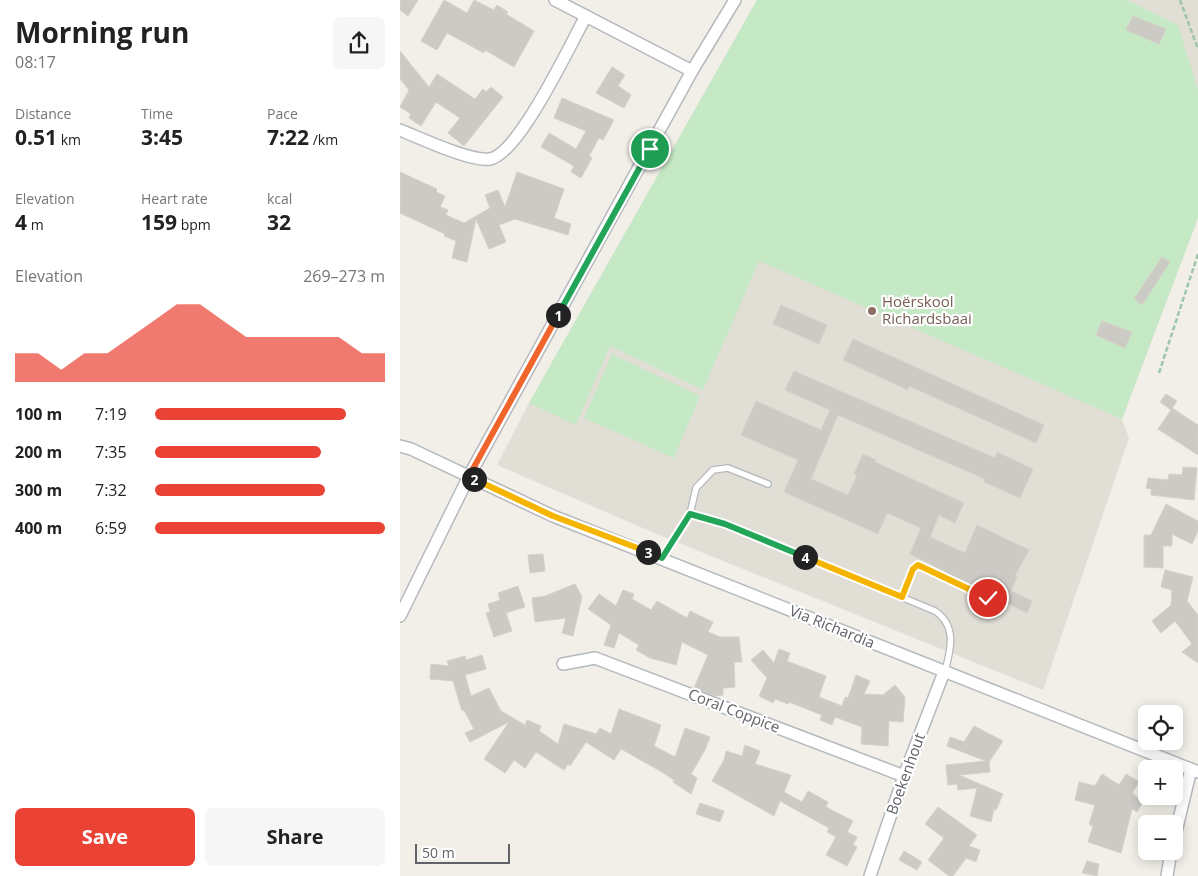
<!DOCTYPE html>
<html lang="en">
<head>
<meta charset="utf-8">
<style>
  body { margin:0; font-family:"Open Sans",sans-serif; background:#f6f6f6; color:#222; height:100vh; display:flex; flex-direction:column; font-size:19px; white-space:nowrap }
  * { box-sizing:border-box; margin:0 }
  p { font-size:16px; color:#767676 }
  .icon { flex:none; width:28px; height:28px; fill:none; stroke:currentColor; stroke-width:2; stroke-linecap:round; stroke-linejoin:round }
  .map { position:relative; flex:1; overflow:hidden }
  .panel { display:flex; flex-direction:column; background:#fff; width:400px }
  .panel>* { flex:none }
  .controls { position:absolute; left:738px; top:705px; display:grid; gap:10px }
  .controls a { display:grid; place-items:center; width:45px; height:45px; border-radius:8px; background:#fff; box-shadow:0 2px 12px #0003; font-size:25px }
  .scale { position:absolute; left:15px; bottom:12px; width:95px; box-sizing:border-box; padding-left:5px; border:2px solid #5f6368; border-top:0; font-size:14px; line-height:18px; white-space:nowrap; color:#5f6368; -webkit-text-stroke:4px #fff; paint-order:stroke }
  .pin { position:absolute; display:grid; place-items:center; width:42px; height:42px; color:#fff; margin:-21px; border:2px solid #fff; border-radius:50%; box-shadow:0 1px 5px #0007 }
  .km { position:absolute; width:25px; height:25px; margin:-12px; border-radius:50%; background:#222; color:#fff; font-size:14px; line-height:25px; text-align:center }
  .round { display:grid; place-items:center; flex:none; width:52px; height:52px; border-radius:8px; background:#f6f6f6 }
  .overview { display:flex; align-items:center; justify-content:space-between; height:85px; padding:0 15px }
  h1 { font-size:28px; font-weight:700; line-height:38px }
  .figures { display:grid; grid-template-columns:repeat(3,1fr); gap:8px; height:85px; padding:5px 15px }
  .figures div { display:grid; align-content:center }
  .figures b { font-size:21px; font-weight:700 }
  .figures small { font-size:14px; font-weight:400 }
  .figures p { font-size:14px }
  .chart { height:140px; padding:10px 15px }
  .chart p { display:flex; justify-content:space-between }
  .chart svg { width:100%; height:90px; margin-top:5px; fill:#ea4335; opacity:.7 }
  .button { display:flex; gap:10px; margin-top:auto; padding:10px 15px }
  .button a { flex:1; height:58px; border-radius:8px; background:#ea4335; color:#fff; font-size:20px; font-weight:700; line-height:58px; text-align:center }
  .button a+a { background:#f6f6f6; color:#222 }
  ul { padding:0 15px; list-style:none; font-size:16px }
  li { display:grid; grid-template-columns:80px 60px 1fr; align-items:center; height:38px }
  li i { height:12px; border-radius:6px; background:#ea4335 }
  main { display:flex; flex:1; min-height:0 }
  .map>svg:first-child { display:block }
  .education { fill:#e1ded6 }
  .green { fill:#c5e8c5 }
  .building { fill:#cccac5; stroke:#d6d1c6 }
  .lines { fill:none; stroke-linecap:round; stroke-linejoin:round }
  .service-casing { stroke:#b5b8bc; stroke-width:8 }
  .minor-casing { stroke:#b5b8bc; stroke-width:14 }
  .path { stroke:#9cc7a9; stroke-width:2.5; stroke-dasharray:5 2.5; stroke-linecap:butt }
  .service { stroke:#fff; stroke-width:5.5 }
  .minor { stroke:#fff; stroke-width:11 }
  .split-1-casing { stroke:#fff; stroke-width:10 }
  .split-2-casing { stroke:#fff; stroke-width:10 }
  .split-3-casing { stroke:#fff; stroke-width:10 }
  .split-4-casing { stroke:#fff; stroke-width:10 }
  .split-5-casing { stroke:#fff; stroke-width:10 }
  .split-1 { stroke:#22a559; stroke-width:6 }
  .split-2 { stroke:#f0652b; stroke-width:6 }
  .split-3 { stroke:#f5b400; stroke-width:6 }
  .split-4 { stroke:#22a559; stroke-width:6 }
  .split-5 { stroke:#f5b400; stroke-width:6 }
  .education-dot { fill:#8d6e63; stroke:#fff; stroke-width:2 }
  .labels { text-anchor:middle; stroke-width:4.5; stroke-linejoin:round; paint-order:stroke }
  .education-label { font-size:15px; fill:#785e54; stroke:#fff; text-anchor:start }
  .street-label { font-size:15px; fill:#5f6368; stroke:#fff }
</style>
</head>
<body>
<main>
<section class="panel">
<div class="overview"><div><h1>Morning run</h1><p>08:17</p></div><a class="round"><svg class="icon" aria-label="share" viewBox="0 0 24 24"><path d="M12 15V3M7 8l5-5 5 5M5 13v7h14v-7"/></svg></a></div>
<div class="figures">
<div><p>Distance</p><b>0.51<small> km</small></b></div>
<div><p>Time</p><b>3:45</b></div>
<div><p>Pace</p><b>7:22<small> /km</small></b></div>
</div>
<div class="figures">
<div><p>Elevation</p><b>4<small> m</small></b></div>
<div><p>Heart rate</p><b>159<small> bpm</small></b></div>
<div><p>kcal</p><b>32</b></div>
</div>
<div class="chart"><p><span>Elevation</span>269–273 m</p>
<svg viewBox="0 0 160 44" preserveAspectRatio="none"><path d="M0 44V30L10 30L20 38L30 30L40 30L50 22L60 14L70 6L80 6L90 14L100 22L110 22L120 22L130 22L140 22L150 30L160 30V44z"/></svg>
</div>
<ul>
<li><b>100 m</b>7:19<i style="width:83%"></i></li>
<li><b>200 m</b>7:35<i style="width:72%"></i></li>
<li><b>300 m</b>7:32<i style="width:74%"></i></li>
<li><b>400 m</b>6:59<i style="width:100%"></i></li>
</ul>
<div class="button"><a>Save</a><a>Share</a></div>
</section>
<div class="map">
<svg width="798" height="876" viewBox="0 0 798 876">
  <rect width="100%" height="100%" fill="#f1efe8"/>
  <polygon class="education" points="357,0 798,0 798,218 722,419 729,438 643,690 259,535 97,465 129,403"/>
  <g class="green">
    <polygon points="357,0 727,0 778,25 798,90 798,218 722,419 359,261 303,390 210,346 176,425 129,403"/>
    <polygon points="212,354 300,396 274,458 184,418"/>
  </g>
  <g class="building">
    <polygon points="0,0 18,0 8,16 0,10"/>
    <polygon points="44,0 67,13 74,0 94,10 97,5 108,12 106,14 134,31 114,67 85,50 84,53 47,33 37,50 21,41"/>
    <polygon points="733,16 766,29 759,44 726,30"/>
    <polygon points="0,51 29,87 37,74 75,99 83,89 86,92 91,87 103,97 64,146 48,133 60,118 36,102 21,126 9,118 11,114 0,107 9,90 0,79"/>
    <polygon points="212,67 225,75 218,86 231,95 224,108 196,93"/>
    <polygon points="162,98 214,120 203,140 199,138 189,156 192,158 181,178 171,172 174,166 141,147 149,133 176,149 186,131 154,118"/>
    <polygon points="0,172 37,189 36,192 45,196 40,207 48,210 46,215 64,223 90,208 85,195 98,190 105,207 117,172 164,189 154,218 171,224 168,235 115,219 99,225 106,242 89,249 76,219 67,262 52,258 56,241 44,236 45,234 0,213"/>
    <polygon points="762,257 770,262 742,305 734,299"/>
    <polygon points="381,305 427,325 419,344 373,324"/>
    <polygon points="702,321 732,332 725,348 696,335"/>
    <polygon points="453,339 644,425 636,443 509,386 508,390 443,360"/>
    <polygon points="394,371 595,458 597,452 633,469 620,498 584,482 585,479 438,415 411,479 448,495 457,475 454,474 463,454 476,460 475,462 564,503 555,523 539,515 530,537 565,553 577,525 629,550 615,576 617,577 611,591 632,601 627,613 510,554 521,528 487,513 478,534 384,492 398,460 341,435 356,401 421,430 430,410 385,390"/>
    <polygon points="766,394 777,401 772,408 798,425 798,455 758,429 771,410 760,402"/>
    <polygon points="783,467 797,468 794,500 751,495 751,489 746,488 748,478 768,480 769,474 782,475"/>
    <polygon points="766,504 798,521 798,531 792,544 772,534 772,546 763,546 763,568 744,567 744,535 751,535"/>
    <polygon points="143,554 145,571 130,573 128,555"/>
    <polygon points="765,570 793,577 787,601 798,615 798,663 782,652 792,644 775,621 761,633 752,621 771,605 772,590 761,587"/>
    <polygon points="175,584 182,597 173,636 162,633 166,618 135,622 132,598 145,596"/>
    <polygon points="118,586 125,607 106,613 112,631 94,637 86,613 90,612 88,604 100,600 98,593"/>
    <polygon points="223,590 234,594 232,599 251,610 257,601 287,618 290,611 313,622 308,632 320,637 339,637 342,662 334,662 335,687 323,688 323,695 315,696 294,688 308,655 282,642 276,665 250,658 236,650 239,645 219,633 214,648 204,645 211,625 188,609 199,594 216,606"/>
    <polygon points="379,649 390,653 387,661 426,676 419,697 442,706 445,697 448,698 456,675 470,681 464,694 483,695 495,685 505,697 503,722 489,721 488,746 461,744 462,727 435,717 432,725 420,720 422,715 389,702 388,704 375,699 373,703 359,696 367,678 351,660 363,650 374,663"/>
    <polygon points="82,655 86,669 65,675 71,696 89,688 101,711 125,725 127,720 141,726 139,731 158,744 164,724 196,734 200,728 211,734 219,709 261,725 254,746 275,757 285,728 310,737 305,750 291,774 297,778 291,794 273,782 274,780 262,772 221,749 214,760 186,742 170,766 168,764 164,770 136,752 125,768 114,760 105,773 84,759 109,722 70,742 65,733 74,729 64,710 62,711 53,681 30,679 31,664 49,666 47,661 65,656 66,660"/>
    <polygon points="574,726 603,741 589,762 590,772 559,775 603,794 596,810 594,809 591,822 570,816 577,788 558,790 557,784 548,785 546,765 586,761 547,746 550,737 564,742"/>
    <polygon points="345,745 360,751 355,764 391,775 384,792 402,802 408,791 428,802 426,807 453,821 447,832 457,837 453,845 457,847 447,866 426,855 436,837 427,832 429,828 380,801 374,816 312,781 324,760 326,751 342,756"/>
    <polygon points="702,774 719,785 726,774 739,782 732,793 743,802 737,812 732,809 721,853 688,842 693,826 689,824 695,805 675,800 679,782 695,786"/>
    <polygon points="300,803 324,811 320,822 296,814"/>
    <polygon points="538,807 577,835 569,846 580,850 576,862 566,858 553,876 549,876 528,860 544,838 525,824"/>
    <polygon points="504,851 522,862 517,870 499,860"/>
    <polygon points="687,861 699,864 697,876 682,873"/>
  </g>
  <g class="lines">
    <defs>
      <g id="service">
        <polyline points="290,514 296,488 313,470 328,468 368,484"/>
        <path d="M262,557L290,514L325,524L535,611C557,626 551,649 545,671"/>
        <polyline points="502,597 513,569 518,565 588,598"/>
      </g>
      <g id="minor">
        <polyline points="155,0 292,71"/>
        <path d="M0,130C20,138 71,162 90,159C119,154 170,45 186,16"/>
        <polyline points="0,446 11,449 153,516 798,772"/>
        <polyline points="0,616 69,476 292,71 335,0"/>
        <polyline points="163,664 195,658 504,776"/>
        <polyline points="774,840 791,769"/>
        <polyline points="470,876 504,776 544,672"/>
        <polyline points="767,876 771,851"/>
      </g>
    </defs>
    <use href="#service" class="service-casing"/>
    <use href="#minor" class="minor-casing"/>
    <g class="path">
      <polyline points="780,0 798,49"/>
      <polyline points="759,373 798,254"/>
    </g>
    <use href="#service" class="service"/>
    <use href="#minor" class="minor"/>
  </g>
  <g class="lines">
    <defs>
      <polyline id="split-1" points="158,315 250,149"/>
      <polyline id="split-2" points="74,479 69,476 158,315"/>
      <polyline id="split-3" points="74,479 153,516 248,552"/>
      <polyline id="split-4" points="248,552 262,558 290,514 325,524 405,557"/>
      <polyline id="split-5" points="405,557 502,597 513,569 518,565 588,598"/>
    </defs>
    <use href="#split-1" class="split-1-casing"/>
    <use href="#split-2" class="split-2-casing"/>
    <use href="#split-3" class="split-3-casing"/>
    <use href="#split-4" class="split-4-casing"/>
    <use href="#split-5" class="split-5-casing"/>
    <use href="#split-1" class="split-1"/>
    <use href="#split-2" class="split-2"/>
    <use href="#split-3" class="split-3"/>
    <use href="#split-4" class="split-4"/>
    <use href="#split-5" class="split-5"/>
  </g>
  <circle class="education-dot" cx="472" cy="311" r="5"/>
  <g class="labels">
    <g class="education-label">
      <text x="482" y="307">Hoërskool<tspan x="482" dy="17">Richardsbaai</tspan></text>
    </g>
    <g class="street-label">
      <text transform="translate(432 627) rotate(22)" y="5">Via Richardia</text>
      <text transform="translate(334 711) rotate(21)" y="5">Coral Coppice</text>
      <text transform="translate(506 774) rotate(-70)" y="5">Boekenhout</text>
    </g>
  </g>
</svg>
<div class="controls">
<a><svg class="icon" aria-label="locate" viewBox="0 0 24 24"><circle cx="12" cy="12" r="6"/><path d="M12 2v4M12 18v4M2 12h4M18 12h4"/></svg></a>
<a>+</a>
<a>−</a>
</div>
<div class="scale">50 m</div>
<div class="pin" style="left:250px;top:149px;background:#1e9e55"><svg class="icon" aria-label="arrive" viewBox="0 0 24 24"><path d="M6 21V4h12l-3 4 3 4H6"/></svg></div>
<div class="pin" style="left:588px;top:598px;background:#d93025"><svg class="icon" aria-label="check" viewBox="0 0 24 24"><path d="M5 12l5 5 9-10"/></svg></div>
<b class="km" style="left:158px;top:315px">1</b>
<b class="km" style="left:74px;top:479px">2</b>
<b class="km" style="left:248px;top:552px">3</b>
<b class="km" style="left:405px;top:557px">4</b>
</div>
</main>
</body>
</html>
